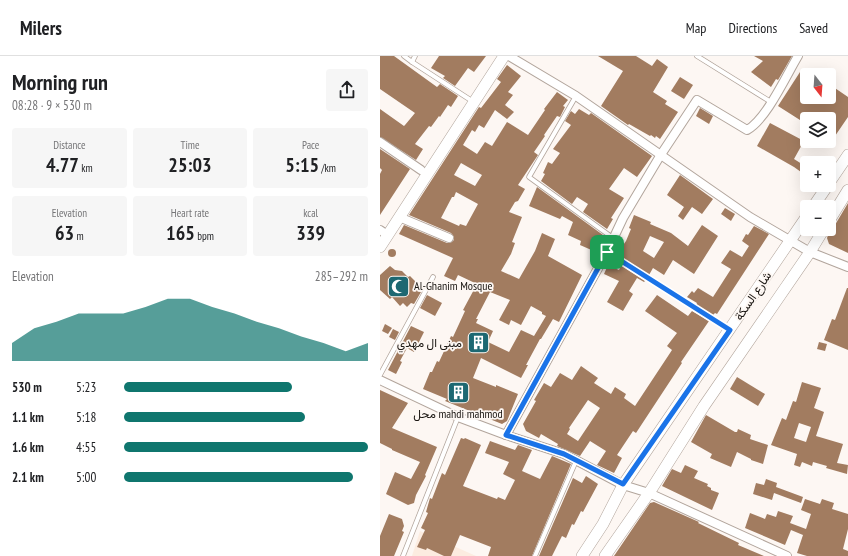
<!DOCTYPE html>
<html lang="en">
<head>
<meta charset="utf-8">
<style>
  body { margin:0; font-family:"PT Sans Narrow",Vazirmatn,sans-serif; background:#f6f6f6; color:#202124; height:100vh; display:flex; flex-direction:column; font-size:15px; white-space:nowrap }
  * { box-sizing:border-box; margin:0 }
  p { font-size:13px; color:#757577 }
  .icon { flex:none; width:22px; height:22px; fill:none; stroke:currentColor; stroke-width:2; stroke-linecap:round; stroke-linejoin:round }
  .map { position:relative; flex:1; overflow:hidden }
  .sheet { display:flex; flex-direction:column; background:#fff; width:380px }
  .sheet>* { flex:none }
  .needle { width:26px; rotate:163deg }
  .buttons { position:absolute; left:420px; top:12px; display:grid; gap:8px }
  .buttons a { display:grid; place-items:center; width:36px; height:36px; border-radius:4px; background:#fff; box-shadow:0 4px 16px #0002; font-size:20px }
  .pin { position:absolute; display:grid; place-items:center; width:34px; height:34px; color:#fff; margin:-17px; border-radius:8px; box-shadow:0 2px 6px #0006 }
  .round { display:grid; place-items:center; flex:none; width:42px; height:42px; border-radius:4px; background:#f6f6f6 }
  .headline { display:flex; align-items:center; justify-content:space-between; height:68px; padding:0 12px }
  h1 { font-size:22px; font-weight:800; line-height:30px }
  .stats { display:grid; grid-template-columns:repeat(3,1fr); gap:6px; height:68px; padding:4px 12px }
  .stats div { display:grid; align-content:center; border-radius:4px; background:#f6f6f6; text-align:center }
  .stats b { font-size:20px; font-weight:800 }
  .stats small { font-size:11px; font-weight:400 }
  .stats p { font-size:11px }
  .chart { height:112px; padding:8px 12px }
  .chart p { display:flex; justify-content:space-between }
  .chart svg { width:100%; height:72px; margin-top:4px; fill:#0f766e; opacity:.7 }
  ul { padding:0 12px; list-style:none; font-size:13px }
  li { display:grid; grid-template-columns:64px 48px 1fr; align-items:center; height:30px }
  li i { height:10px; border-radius:5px; background:#0f766e }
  header { display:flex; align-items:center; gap:24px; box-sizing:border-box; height:56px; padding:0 20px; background:#fff; border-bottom:1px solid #e0e0e0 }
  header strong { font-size:19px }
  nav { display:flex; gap:22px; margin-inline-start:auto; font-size:14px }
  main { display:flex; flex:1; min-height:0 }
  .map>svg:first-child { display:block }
  .built { fill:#fcece0 }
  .building { fill:#a27c60; fill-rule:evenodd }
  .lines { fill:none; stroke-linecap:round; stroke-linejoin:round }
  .lane-casing { stroke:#b2a59c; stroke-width:5.5 }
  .street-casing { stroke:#b2a59c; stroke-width:10 }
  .secondary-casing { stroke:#b2a59c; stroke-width:12 }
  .lane { stroke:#fff; stroke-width:4 }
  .street { stroke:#fff; stroke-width:8 }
  .secondary { stroke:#fff; stroke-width:11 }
  .route-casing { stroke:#fff; stroke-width:8 }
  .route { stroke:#1a73e8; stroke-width:5 }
  .labels { text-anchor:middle; stroke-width:3.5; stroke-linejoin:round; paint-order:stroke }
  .poi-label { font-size:12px; fill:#1a1612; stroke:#fdf7f3; text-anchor:start }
  .street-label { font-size:12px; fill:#1a1612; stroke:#fdf7f3 }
</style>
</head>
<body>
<header>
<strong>Milers</strong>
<nav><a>Map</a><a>Directions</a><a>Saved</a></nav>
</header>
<main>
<section class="sheet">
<div class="headline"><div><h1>Morning run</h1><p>08:28 · 9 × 530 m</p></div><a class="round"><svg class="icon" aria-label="share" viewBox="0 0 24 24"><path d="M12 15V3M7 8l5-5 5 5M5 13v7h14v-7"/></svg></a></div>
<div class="stats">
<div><p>Distance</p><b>4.77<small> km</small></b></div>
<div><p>Time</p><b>25:03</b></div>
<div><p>Pace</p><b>5:15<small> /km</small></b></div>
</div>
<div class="stats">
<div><p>Elevation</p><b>63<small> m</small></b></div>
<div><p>Heart rate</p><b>165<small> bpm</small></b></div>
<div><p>kcal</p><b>339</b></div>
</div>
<div class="chart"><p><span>Elevation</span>285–292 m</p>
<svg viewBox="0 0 160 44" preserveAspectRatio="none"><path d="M0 44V33L10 24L20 20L30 15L40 15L50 15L60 11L70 6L80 6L90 11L100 15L110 20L120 24L130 29L140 33L150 38L160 33V44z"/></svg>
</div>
<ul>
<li><b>530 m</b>5:23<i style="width:69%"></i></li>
<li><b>1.1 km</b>5:18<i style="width:74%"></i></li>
<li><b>1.6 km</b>4:55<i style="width:100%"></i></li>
<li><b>2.1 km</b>5:00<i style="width:94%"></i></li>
</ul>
</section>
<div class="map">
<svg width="468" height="500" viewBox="0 0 468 500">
  <rect width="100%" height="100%" fill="#fdf7f3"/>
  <polygon class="built" points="40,475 96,500 32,500"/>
  <g class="building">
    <polygon points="0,0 14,0 57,31 60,28 78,40 71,51 68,49 60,61 59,60 51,71 49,70 35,88 43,93 36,104 0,81 0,53 24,70 25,69 35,57 0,33"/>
    <polygon points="59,0 106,0 94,16 88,12 75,30 63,22 65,20 51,12"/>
    <polygon points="218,0 256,0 272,10 277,3 288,11 273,36 287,45 285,48 298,56 280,83 276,80 275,82 271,79 270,80 249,68 248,69 221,50 243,15"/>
    <polygon points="374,0 412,0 401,19 398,24 396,23 391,31 371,16 383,5"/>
    <path d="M127,9L141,20L128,36L133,39L125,49L134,56L127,63L115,54L104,72L99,69L95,76L92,74L83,89L97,98L105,86L112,90L127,66L148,79L165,54L164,53L177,36L188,44L183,50L185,51L180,61L177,60L164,79L165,80L154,96L158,99L138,129L145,133L138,145L135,146L129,156L142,161L132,186L135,187L131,198L121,215L139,223L155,195L162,177L175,183L168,200L202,219L179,266L173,263L161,283H160L146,309H148L141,322L101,302L93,322L116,331V329L138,338L127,365L122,368L65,345L67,343L43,333L50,316H52L57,305L59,306L71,280L73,281L85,255L83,254L97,228L78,219L75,225L64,220L73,202L19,178L24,169L67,187H70L74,184V181L71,177L29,159L99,51L101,52L121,26L117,23ZM81,107L102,119L95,130L74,119ZM76,136L98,148L86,170L80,168L79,170L61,162L72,141H74ZM110,236L130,244L119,264L129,269L131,264L141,269L151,250L162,256V258L166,260L154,280L141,274L129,296L108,286L113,275L96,267L98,263H96Z"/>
    <polygon points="420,16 427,21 427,41 449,41 449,28 468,41 468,61 455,80 449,76 449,63 428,63 423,60 420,64 398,50"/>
    <polygon points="300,21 313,29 304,43 291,35"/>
    <polygon points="320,52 333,60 329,68 316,60"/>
    <polygon points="199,53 209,59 211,57 272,100 257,121 244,112 229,133 244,142 231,162 233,163 227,173 203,156 208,148 197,141 192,148 161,125 165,118 163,117 168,106 172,108 180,97 173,93 191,69 185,65 191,55 195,58"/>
    <polygon points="390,67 424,85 414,103 425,110 421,116 414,111 377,90"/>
    <polygon points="0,93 30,113 0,159 0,118 2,114 0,112"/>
    <polygon points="300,119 333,143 322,158 312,151 303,164 298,160 304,151 287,139"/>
    <polygon points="157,131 223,179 222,180 223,181 216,196 200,189 201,185 188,179 193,166 182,160 180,163 149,150"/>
    <polygon points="468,147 468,197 449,188 447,182 451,171 455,169"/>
    <polygon points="345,152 355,158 351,165 341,158"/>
    <path d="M254,159L271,166L270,168L291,177L308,190L322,169L338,180L314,218L293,204L284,219L273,212L269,219L237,198L246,185L251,173L249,172ZM270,180L284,186L274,202L263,195Z"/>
    <polygon points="374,170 389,178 337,258 335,257 333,259 316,249 317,247 307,241 312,235 314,237 318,232 333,241 351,213 341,207 350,194 362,201 369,190 362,185 366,178 368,179"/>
    <circle cx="12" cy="197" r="4"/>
    <polygon points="228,209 239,214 241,209 265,225 264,226 257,222 249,235 253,238 243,255 227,246 239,225 224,218"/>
    <polygon points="10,210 15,214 22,215 28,221 30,220 39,229 38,235 41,236 34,248 31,247 27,251 23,247 20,250 12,241 10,243 0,234 0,219"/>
    <polygon points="467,232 468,232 468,294 444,284 452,263 455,264"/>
    <polygon points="47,239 62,247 55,260 40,252"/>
    <path d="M277,239L308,260L312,255L329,265L301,306L302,307L256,377L253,375L237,399L242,402L234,417L217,409L226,395L210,385L200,400L177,390L178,388L161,378L159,382L146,375L143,368L156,345L154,344L164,327L171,331L180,317L192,324L201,310L218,322L214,327L231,338L235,331L246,338L244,342L255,350L292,294L287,290L297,277L265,255ZM208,344L220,352L198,385L187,378L190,373L189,372Z"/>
    <polygon points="5,268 12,272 8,278 2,275"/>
    <polygon points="31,270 44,276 34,296 27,292 20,305 22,306 16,318 8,314"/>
    <polygon points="13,273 19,276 15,284 9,281"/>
    <polygon points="439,286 447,288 445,295 437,293"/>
    <polygon points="357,321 385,338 378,350 350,333"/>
    <path d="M422,326L441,332L434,352L444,356L436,380L463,388L457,407L468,409L467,418L446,412L447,410L433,406L432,410L422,406L420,411L414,409L417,398L391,389L402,362L406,364L413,345L416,346ZM419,367L431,371L426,386L414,382Z"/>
    <polygon points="0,334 28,347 12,372 57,391 45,419 46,420 36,439 34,447 28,449 6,438 15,416 31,423 40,406 12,394 12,393 0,387"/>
    <polygon points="326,359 355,376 357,376 358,373 371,379 370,383 388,389 383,408 371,404 371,403 357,396 351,411 330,402 332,398 311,386"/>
    <polygon points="81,382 84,383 85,382 101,389 83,430 117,443 118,441 125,444 135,424 123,418 129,406 105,397 110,385 135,394 138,389 152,394 142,415 160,423 172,400 191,408 152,500 108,500 111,491 80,479 71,500 64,500 47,492 46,494 37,491 45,474 41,472 48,457 46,456 50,442 52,443 62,417 65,419"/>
    <polygon points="305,409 318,415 314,422 328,428 327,430 331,432 331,434 339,437 332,454 282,430 292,413 301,417"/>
    <polygon points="206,420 218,428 203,456 201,455 194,469 192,468 186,482 182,480 172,500 159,500 193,422 202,427"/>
    <polygon points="386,423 397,427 396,431 423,441 421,447 394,437 392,444 373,438 376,427 384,429"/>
    <polygon points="425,443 440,448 442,443 454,447 452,453 468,458 468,473 463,493 468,495 468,500 427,500 417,497 423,479 411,474 405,489 365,472 370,457 385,463 387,458 396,461 398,455 413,460 410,467 426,473 431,458 421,454"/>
    <polygon points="274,446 319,466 318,467 359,487 358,489 384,500 234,500 270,447"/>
    <polygon points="9,458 22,463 24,470 22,475 24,476 14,500 0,500 0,480"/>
  </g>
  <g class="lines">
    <defs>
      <g id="lane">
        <polyline points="24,0 32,6 35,0"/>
        <polyline points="317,0 391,46"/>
        <polyline points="32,6 89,43"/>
        <polyline points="196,40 149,121 233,182"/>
        <polyline points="227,196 349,274"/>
        <polyline points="0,319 53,221"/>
        <polyline points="23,500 78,361"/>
        <polyline points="155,500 196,405"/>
      </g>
      <g id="street">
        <polyline points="129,0 196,40 370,161 430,196 468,211"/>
        <polyline points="0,86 41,114"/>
        <polyline points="19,161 69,182"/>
        <polyline points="0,174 3,176"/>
        <polyline points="0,324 78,361 126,379 184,398 243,429 269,437 407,500"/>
        <path d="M126,379L227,196L243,162L280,100L317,44L367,74C386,64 406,20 418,0"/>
      </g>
      <g id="secondary">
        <polyline points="449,127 468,99"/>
        <polyline points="433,151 448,129"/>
        <polyline points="449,165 468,134"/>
        <polyline points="0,191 124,0"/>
        <polyline points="202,500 223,468 243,429 427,160"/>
        <polyline points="225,500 269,437 324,350 430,196 444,173"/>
      </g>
    </defs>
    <use href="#lane" class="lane-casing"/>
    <use href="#street" class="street-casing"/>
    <use href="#secondary" class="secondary-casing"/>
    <use href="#lane" class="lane"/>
    <use href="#street" class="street"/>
    <use href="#secondary" class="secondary"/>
  </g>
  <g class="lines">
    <defs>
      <polygon id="route" points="227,196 350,274 243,428 184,398 126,379"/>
    </defs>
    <use href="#route" class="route-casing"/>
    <use href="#route" class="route"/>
  </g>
  <defs>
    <symbol id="mosque-square" viewBox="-11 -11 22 22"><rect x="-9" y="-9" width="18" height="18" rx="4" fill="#1d6872" stroke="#fdf7f3"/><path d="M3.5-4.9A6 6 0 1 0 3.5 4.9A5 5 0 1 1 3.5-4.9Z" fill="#fff"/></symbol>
    <symbol id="building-square" viewBox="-11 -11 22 22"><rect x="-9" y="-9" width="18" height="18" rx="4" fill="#1d6872" stroke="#fdf7f3"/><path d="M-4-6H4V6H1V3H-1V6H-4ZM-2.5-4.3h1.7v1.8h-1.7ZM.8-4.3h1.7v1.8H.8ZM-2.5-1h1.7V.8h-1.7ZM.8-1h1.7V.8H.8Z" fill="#fff"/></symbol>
  </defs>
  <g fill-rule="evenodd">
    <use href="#mosque-square" x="6" y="218" width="25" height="25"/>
    <use href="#building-square" x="86" y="274" width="25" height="25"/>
    <use href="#building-square" x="66" y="324" width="25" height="25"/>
  </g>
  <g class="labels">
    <g class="poi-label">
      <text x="34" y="234">Al-Ghanim Mosque</text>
      <text x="82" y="291" text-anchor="end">مبنى ال مهدي</text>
      <text x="78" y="362" text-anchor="middle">محل mahdi mahmod</text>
    </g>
    <g class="street-label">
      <text transform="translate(373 240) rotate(-56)" y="4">شارع السكة</text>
    </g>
  </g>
</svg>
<div class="buttons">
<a><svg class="needle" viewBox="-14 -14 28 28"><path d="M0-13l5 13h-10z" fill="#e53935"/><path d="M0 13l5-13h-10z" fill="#757577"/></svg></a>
<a><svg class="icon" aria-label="layers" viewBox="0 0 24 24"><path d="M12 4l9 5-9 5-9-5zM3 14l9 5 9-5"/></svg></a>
<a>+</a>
<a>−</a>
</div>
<div class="pin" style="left:227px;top:196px;background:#1e9e55"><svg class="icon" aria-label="arrive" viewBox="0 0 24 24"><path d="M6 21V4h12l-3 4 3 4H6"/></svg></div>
</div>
</main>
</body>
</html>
